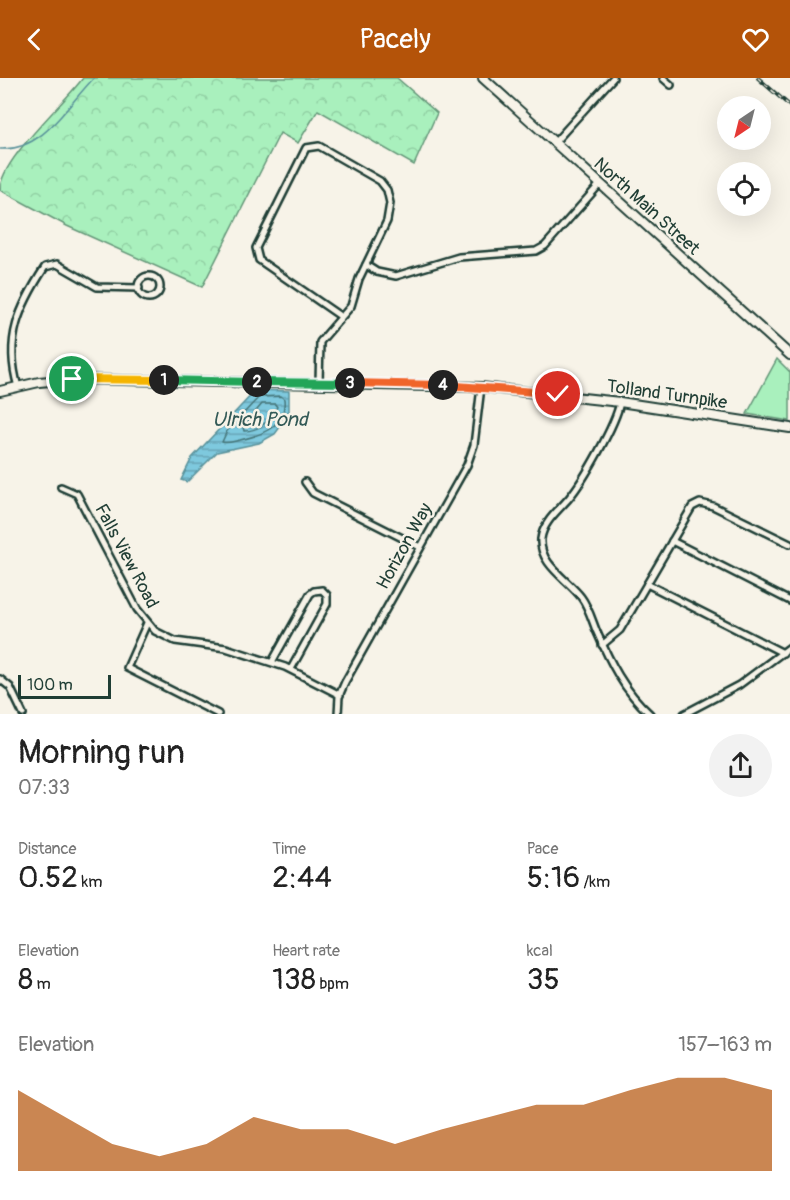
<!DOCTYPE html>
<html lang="en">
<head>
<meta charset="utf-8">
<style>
  body { margin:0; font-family:Pangolin,sans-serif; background:#f2f2f2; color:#222; height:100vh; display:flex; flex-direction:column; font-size:22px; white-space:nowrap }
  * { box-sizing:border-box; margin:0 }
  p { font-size:20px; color:#767676 }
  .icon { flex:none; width:33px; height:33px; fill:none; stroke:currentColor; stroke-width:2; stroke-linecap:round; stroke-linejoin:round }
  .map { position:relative; height:636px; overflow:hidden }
  .details { display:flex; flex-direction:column; background:#fff; flex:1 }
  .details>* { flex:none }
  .needle { width:39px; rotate:215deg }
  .tools { position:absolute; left:717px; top:18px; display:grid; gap:12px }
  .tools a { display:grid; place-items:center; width:54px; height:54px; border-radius:50%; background:#fff; box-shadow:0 6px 24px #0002; font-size:30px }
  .scale { position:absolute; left:18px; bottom:15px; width:93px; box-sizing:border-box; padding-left:6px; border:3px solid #1f3d34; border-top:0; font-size:16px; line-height:21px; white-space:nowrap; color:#1f3d34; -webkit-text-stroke:4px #f7f3e8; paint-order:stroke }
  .pin { position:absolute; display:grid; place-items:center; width:51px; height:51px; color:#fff; margin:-26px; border:3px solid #fff; border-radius:50%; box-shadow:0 2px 6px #0007 }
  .km { position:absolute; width:30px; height:30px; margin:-15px; border-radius:50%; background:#222; color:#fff; font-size:16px; line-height:30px; text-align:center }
  .round { display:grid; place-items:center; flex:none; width:63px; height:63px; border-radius:32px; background:#f2f2f2 }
  .summary { display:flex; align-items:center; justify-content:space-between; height:102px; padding:0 18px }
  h1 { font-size:33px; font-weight:600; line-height:45px }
  .metrics { display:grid; grid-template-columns:repeat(3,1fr); gap:9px; height:102px; padding:6px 18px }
  .metrics div { display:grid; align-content:center }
  .metrics b { font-size:30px; font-weight:600 }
  .metrics small { font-size:16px; font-weight:400 }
  .metrics p { font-size:16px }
  .chart { height:168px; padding:12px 18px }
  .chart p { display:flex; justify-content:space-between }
  .chart svg { width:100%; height:108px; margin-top:6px; fill:#b45309; opacity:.7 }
  header { display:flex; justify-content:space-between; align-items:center; height:78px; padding:0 18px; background:#b45309; color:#fff; font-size:27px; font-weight:600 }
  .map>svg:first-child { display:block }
  .forest { fill:url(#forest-crowns); stroke:#649678; stroke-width:1.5 }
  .park { fill:#a9f0bd; stroke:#649678; stroke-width:1.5 }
  .water { fill:url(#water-rules); stroke:#58919a; stroke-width:1.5 }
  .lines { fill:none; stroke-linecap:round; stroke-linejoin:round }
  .shore { stroke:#457578; stroke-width:1.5 }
  .stream { stroke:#58919a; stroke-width:1.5 }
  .street-casing { stroke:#1f3d34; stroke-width:10 }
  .secondary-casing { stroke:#1f3d34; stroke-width:12 }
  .street { stroke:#f7f3e8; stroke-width:5 }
  .secondary { stroke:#f7f3e8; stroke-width:8 }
  .rail-casing { stroke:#1f3d34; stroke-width:4 }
  .rail { stroke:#f7f3e8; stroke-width:1.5; stroke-dasharray:4.5; stroke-linecap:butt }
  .split-1-casing { stroke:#fff; stroke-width:12 }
  .split-2-casing { stroke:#fff; stroke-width:12 }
  .split-3-casing { stroke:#fff; stroke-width:12 }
  .split-4-casing { stroke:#fff; stroke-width:12 }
  .split-5-casing { stroke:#fff; stroke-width:12 }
  .split-6-casing { stroke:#fff; stroke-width:12 }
  .split-1 { stroke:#f5b400; stroke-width:8 }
  .split-2 { stroke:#22a559; stroke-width:8 }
  .split-3 { stroke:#22a559; stroke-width:8 }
  .split-4 { stroke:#f0652b; stroke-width:8 }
  .split-5 { stroke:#f0652b; stroke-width:8 }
  .split-6 { stroke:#f5b400; stroke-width:8 }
  .labels { text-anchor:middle; stroke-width:5; stroke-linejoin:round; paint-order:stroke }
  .street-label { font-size:18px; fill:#1f3d34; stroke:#f7f3e8 }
  .water-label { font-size:20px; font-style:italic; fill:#325956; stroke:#f7f3e8 }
</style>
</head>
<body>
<header><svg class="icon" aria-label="back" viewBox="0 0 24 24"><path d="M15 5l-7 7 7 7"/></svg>Pacely<svg class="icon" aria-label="heart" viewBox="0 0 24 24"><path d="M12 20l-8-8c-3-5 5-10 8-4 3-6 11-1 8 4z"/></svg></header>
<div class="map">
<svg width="790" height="636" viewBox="0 0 790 636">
  <defs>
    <pattern id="forest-crowns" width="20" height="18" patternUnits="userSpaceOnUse" patternTransform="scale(1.5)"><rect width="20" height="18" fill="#a9f0bd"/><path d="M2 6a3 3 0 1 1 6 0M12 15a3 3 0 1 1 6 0" fill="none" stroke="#91cfa3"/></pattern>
    <pattern id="water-rules" width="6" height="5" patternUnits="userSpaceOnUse" patternTransform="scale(1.5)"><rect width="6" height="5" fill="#7ec9de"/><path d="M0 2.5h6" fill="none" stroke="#67a4b5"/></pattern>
  </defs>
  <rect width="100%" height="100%" fill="#f7f3e8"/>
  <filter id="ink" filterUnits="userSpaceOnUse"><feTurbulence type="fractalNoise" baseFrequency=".0167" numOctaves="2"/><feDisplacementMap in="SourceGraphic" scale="12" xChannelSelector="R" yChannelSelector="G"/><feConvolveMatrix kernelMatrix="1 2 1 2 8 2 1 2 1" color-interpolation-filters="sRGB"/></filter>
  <g filter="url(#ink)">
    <path class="forest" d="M83,0H397L437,35L414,87L318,32L298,65L280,55L202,209L67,148L0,112C0,82 63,27 83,0Z"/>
    <polygon class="park" points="777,281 790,294 790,343 747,336"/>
    <polygon class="water" points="256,312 289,313 289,337 275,356 259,365 217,374 187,404 181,402 192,380"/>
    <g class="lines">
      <g class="shore">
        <path d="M281,318L284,321C287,348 262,357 240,362C234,363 228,366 222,364L227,353L259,319Z"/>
        <path d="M262,326H275L277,329C269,343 260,353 244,353L243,349Z"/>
      </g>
      <path class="stream" d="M0,71C44,73 67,27 94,0"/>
      <defs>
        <g id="street">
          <polyline points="663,0 671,7"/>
          <polyline points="554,65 613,0"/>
          <polyline points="366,187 377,194 396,198 459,179 536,173 545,168 600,106"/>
          <circle cx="149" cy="209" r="11"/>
          <polyline points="319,304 320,264 351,228 359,201 387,143 390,125 387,112 380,103 319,68 306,70 256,170 259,182 340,238"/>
          <path d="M18,309C4,261 19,229 45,189L57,186L97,209L139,210"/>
          <path d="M620,324C616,346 584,402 569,420C559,432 543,444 541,461C539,486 567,501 581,519C588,528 592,542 596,552C610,584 624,613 650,636"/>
          <polyline points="305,404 313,415 420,469"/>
          <polyline points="61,409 77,416 137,531 155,553 175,563 226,570 285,589 340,617"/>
          <polyline points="672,463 790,523"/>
          <polyline points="647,506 783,575"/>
          <polyline points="147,545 127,590 218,636"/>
          <polyline points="602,567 620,552 692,429 700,425 713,428 790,466"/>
          <polyline points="272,584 310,516 314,513 322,512 327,517 327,526 291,591"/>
          <polyline points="0,601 10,609 23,636"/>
          <polyline points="338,636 339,618 345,604 467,387 474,367 481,309"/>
          <polyline points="684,636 739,607 790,569"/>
        </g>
        <g id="secondary">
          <polyline points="483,0 790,277"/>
          <polyline points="0,313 39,304 72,301 481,309 620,324 790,350"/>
        </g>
      </defs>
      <use href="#street" class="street-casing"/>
      <use href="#secondary" class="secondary-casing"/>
      <use href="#street" class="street"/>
      <use href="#secondary" class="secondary"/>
      <defs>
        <polyline id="rail" points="758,0 790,28"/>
      </defs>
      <use href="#rail" class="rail-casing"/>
      <use href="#rail" class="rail"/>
    </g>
  </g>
  <g class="lines" filter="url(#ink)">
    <defs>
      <polyline id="split-1" points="72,301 164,302"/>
      <polyline id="split-2" points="164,302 257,304"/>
      <polyline id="split-3" points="257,304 350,305"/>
      <polyline id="split-4" points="350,305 443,307"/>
      <polyline id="split-5" points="443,307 535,314"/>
      <polyline id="split-6" points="535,314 558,316"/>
    </defs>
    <use href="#split-1" class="split-1-casing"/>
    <use href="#split-2" class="split-2-casing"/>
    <use href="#split-3" class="split-3-casing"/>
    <use href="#split-4" class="split-4-casing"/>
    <use href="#split-5" class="split-5-casing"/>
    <use href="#split-6" class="split-6-casing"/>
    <use href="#split-1" class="split-1"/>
    <use href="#split-2" class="split-2"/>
    <use href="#split-3" class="split-3"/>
    <use href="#split-4" class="split-4"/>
    <use href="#split-5" class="split-5"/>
    <use href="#split-6" class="split-6"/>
  </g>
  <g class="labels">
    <g class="street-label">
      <text transform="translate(647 128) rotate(42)" y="6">North Main Street</text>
      <text transform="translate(667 316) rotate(8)" y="6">Tolland Turnpike</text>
      <text transform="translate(404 468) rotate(-61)" y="6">Horizon Way</text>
      <text transform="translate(127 478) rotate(62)" y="6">Falls View Road</text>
    </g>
    <g class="water-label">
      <text x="260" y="348">Ulrich Pond</text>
    </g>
  </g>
</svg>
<div class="tools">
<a><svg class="needle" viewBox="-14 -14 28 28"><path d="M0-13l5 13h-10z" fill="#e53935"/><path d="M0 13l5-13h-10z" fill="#767676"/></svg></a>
<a><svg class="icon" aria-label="locate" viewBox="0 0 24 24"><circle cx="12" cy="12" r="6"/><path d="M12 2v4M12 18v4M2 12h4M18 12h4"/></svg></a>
</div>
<div class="scale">100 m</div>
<div class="pin" style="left:72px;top:301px;background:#1e9e55"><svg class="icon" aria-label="arrive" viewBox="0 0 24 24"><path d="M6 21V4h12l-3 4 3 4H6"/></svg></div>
<div class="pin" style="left:558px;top:316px;background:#d93025"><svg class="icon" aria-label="check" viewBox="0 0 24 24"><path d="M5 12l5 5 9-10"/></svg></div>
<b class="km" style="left:164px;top:302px">1</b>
<b class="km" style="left:257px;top:304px">2</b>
<b class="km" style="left:350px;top:305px">3</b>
<b class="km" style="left:443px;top:307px">4</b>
</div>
<section class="details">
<div class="summary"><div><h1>Morning run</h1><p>07:33</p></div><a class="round"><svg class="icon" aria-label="share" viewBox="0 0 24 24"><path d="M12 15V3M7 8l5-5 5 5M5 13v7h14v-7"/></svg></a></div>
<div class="metrics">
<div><p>Distance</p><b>0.52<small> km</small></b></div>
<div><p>Time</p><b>2:44</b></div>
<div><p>Pace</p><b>5:16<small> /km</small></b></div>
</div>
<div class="metrics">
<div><p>Elevation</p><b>8<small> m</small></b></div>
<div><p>Heart rate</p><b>138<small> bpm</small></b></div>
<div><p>kcal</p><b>35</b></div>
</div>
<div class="chart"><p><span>Elevation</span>157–163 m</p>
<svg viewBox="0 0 160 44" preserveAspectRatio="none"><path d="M0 44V11L10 22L20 33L30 38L40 33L50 22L60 27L70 27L80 33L90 27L100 22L110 17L120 17L130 11L140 6L150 6L160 11V44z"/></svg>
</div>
</section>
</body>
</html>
